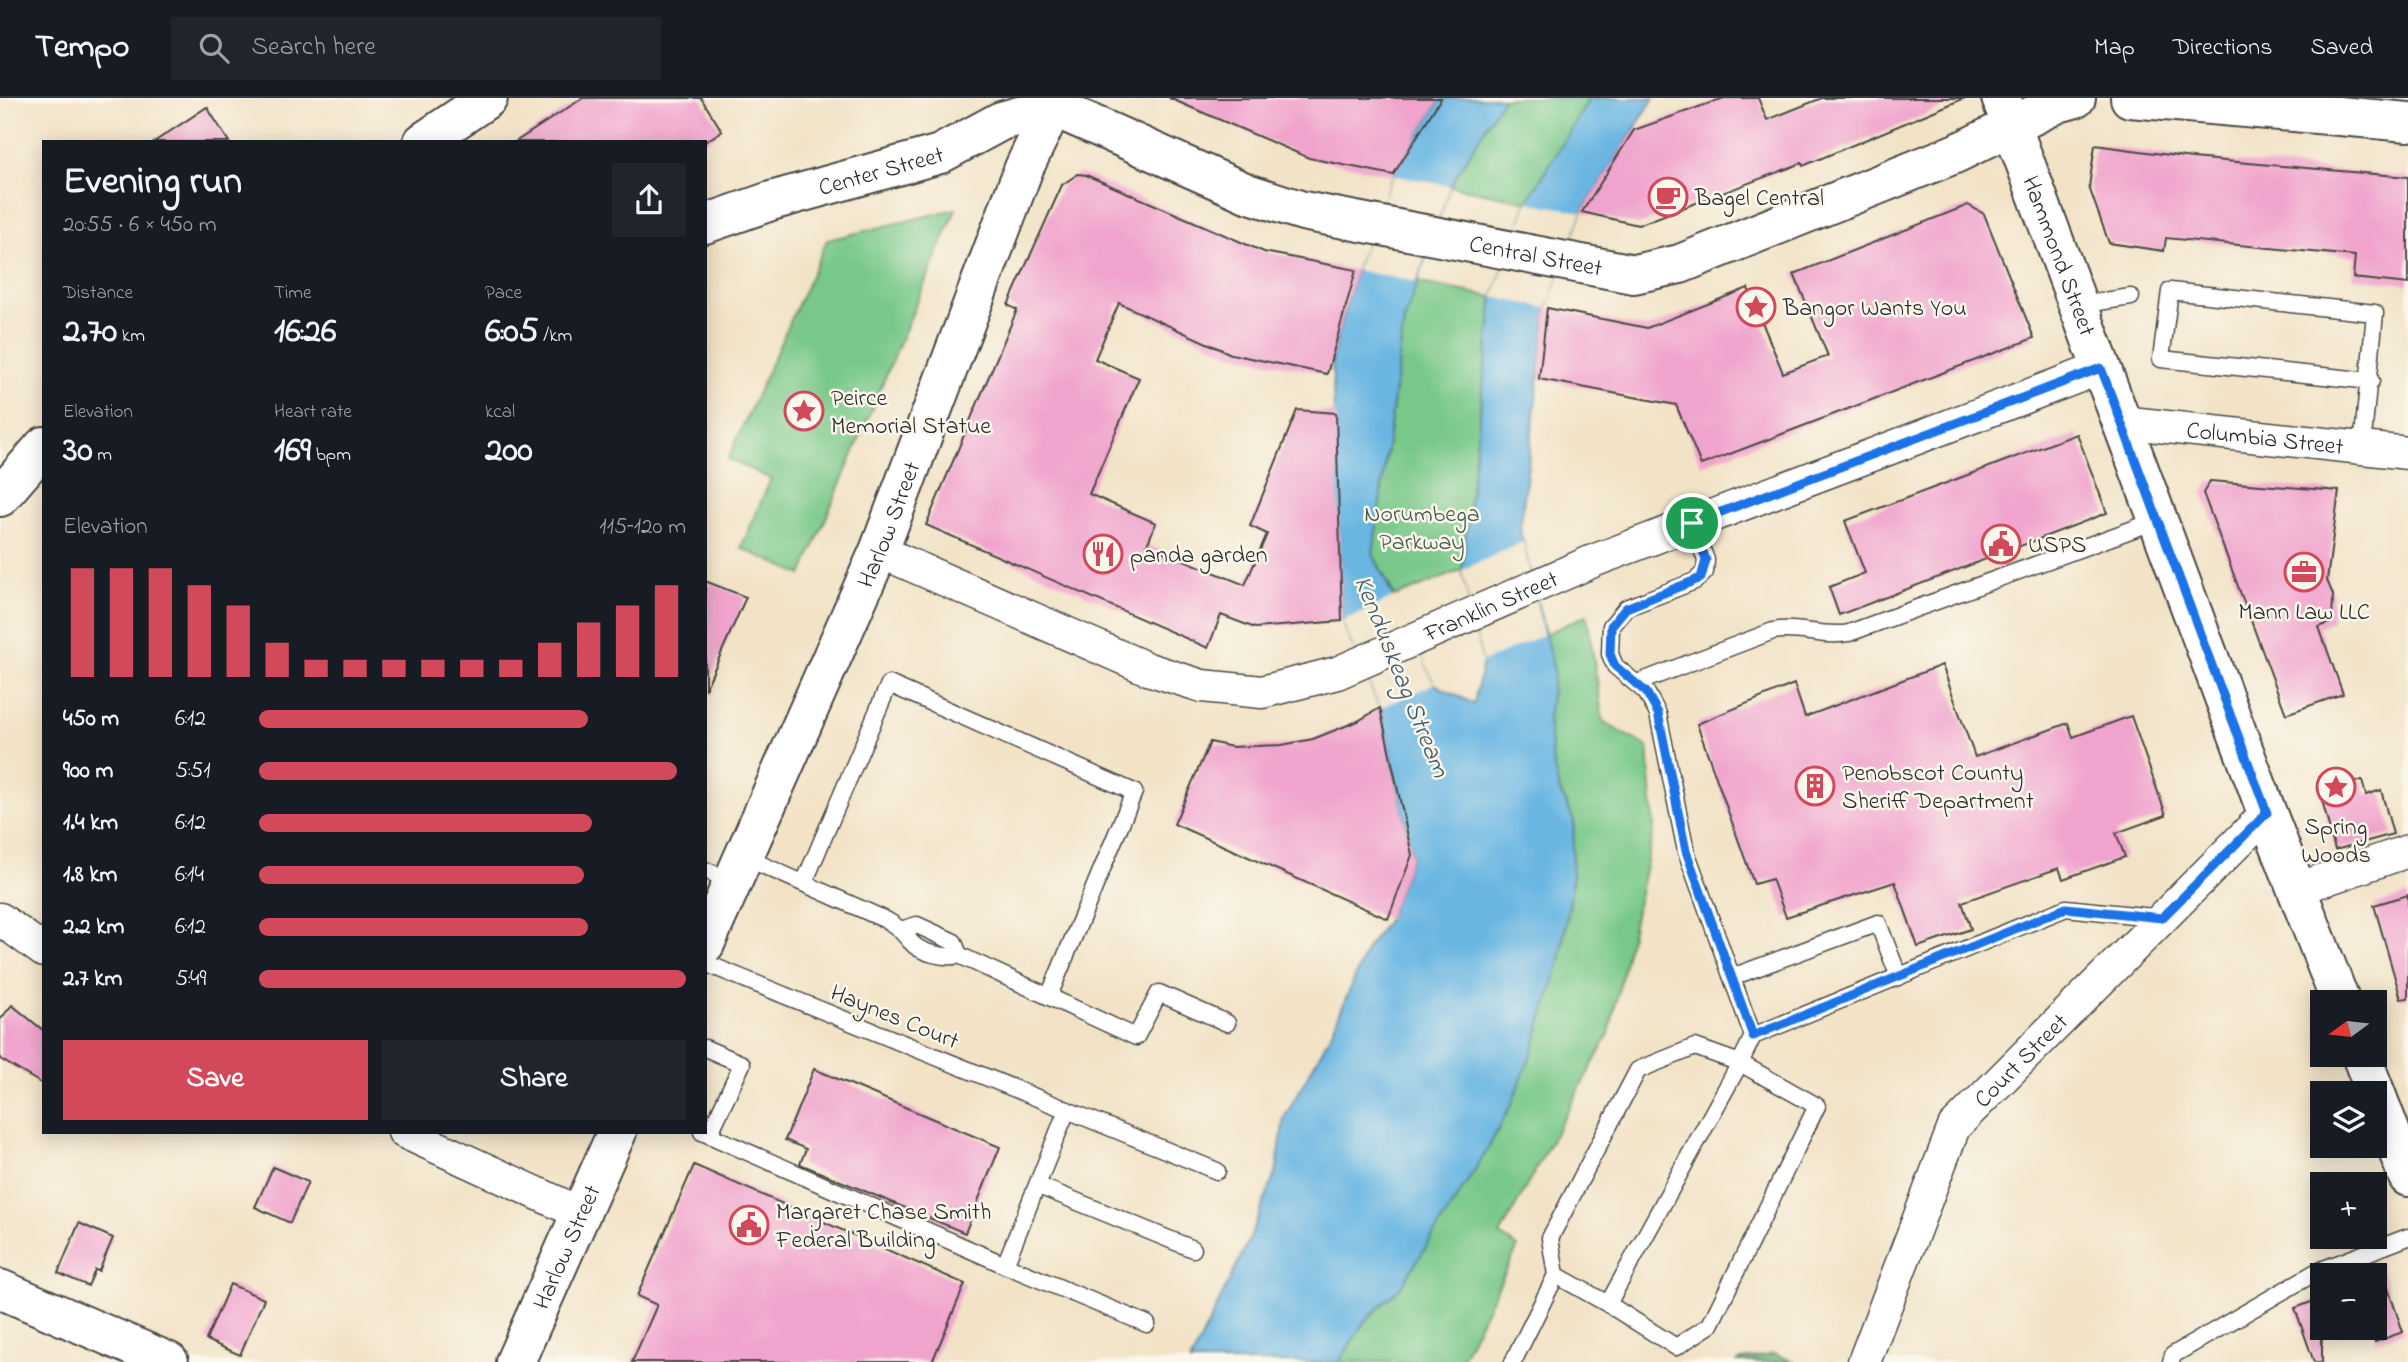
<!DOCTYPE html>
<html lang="en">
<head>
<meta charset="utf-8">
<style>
  body { margin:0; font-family:"Indie Flower",sans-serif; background:#20242c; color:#f1f3f6; height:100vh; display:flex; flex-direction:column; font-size:26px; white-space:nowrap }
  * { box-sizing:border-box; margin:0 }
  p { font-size:23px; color:#9ea1a6 }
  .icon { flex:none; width:38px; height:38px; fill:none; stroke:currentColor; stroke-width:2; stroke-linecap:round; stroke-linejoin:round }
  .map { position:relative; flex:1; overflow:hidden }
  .panel { position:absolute; left:42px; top:42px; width:665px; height:994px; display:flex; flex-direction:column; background:#171b24; border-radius:0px; box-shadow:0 4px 18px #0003 }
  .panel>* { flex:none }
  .needle { width:46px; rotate:255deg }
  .controls { position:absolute; left:2310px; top:892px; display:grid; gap:14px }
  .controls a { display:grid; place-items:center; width:77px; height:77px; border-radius:0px; background:#171b24; box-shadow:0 4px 18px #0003; font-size:35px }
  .pin { position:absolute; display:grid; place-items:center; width:60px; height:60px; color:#fff; margin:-30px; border:4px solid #fff; border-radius:50%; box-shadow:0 2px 7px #0007 }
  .round { display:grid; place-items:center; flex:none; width:74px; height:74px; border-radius:0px; background:#20242c }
  .headline { display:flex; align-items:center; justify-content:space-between; height:119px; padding:0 21px }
  h1 { font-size:38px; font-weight:800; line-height:52px }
  .metrics { display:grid; grid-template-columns:repeat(3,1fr); gap:10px; height:119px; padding:7px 21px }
  .metrics div { display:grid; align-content:center }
  .metrics b { font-size:35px; font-weight:800 }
  .metrics small { font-size:19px; font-weight:400 }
  .metrics p { font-size:19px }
  .chart { height:196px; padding:14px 21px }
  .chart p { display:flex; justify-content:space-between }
  .chart svg { width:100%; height:126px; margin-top:7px; stroke:#d1495b; stroke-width:6 }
  .cta { display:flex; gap:14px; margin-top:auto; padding:14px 21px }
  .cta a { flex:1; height:80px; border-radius:0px; background:#d1495b; color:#fff; font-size:28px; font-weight:800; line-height:80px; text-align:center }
  .cta a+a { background:#20242c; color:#f1f3f6 }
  ul { padding:0 21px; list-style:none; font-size:23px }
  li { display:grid; grid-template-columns:112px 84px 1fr; align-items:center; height:52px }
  li i { height:18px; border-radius:9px; background:#d1495b }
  header { display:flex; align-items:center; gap:42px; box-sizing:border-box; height:98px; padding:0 35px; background:#171b24; border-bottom:2px solid #363941 }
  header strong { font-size:33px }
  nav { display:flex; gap:38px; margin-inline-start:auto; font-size:24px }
  .search { width:490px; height:63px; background:#20242c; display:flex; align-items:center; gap:18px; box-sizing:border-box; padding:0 24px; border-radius:0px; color:#9ea1a6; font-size:26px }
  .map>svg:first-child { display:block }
  .green { fill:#78c889; stroke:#527a5a; stroke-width:2 }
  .forest { fill:#62ac75; stroke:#466c50; stroke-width:2 }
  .water { fill:#69b6e2; stroke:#4a7086; stroke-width:2 }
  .pier { fill:#f2e3c7 }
  .building { fill:#f0a4cd }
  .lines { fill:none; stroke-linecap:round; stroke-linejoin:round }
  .lane-casing { stroke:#494742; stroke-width:19 }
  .street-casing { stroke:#494742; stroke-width:35 }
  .secondary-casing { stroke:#494742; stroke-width:42 }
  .primary-casing { stroke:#494742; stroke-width:42 }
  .lane { stroke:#fff; stroke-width:16 }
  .street { stroke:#fff; stroke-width:32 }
  .secondary { stroke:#fff; stroke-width:38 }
  .primary { stroke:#fff; stroke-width:38 }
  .route-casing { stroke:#fff; stroke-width:14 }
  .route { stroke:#1a73e8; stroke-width:9 }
  .labels { text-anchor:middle; stroke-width:5; stroke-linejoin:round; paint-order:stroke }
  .street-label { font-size:24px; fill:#2b2b2b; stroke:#fbf7ec }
  .poi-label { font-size:24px; fill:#2b2b2b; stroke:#fbf7ec; text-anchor:start }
  .park-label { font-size:24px; fill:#425a47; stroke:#fbf7ec }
  .water-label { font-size:26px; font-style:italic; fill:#415c6b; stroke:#fbf7ec }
</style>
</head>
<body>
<header>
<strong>Tempo</strong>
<div class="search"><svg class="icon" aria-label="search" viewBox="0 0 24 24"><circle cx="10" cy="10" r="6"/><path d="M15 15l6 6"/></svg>Search here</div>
<nav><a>Map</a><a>Directions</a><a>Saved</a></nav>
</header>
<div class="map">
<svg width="2408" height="1264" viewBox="0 0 2408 1264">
  <rect width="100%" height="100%" fill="#fbf7ec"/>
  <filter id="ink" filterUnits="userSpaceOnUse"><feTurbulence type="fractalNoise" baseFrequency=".0143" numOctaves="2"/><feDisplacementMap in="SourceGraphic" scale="14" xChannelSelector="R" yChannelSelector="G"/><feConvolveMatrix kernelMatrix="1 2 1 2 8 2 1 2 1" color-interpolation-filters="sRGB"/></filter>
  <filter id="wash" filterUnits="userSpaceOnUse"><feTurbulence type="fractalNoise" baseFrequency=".00686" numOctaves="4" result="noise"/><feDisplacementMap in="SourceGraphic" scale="28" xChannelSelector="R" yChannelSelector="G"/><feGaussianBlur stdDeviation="1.57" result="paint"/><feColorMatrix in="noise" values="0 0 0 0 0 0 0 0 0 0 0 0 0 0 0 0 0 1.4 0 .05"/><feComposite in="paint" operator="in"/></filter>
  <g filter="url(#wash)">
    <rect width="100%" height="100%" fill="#f2e3c7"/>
    <g class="green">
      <polygon points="1503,0 1590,0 1527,104 1450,88"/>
      <polygon points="956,111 802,477 741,450 771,381 728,361 827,142"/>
      <polygon points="1416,184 1493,199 1462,472 1395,499 1373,456 1404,223"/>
      <polygon points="1587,517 1603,624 1648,649 1654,731 1609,936 1500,1137 1518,1149 1460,1264 1339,1264 1364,1224 1401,1188 1486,1054 1511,1007 1559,866 1571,795 1574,723 1558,689 1552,660 1548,621 1554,573 1543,537"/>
    </g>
    <polygon class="forest" points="1774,1256 1795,1264 1738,1264 1741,1262"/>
    <polygon class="water" points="1441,0 1503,0 1450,88 1404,223 1373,456 1434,586 1474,606 1483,564 1462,472 1493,199 1527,104 1590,0 1654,0 1582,114 1547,210 1520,432 1554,573 1548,621 1552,660 1558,689 1574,723 1571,795 1559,866 1533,952 1511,1007 1486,1054 1401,1188 1364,1224 1339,1264 1190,1264 1249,1142 1277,1071 1284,1020 1331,936 1367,851 1388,821 1412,757 1380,610 1342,523 1332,260 1356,172 1393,77"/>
    <g class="pier">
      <polygon points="1393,77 1450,88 1416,184 1356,172"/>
      <polygon points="1527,104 1582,114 1547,210 1493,199"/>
      <polygon points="1523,444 1543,537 1483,564 1462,472"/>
      <polygon points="1395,499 1434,586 1380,610 1342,523"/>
    </g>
    <g id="blocks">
      <g class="building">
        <polygon points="583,0 701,0 722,33 705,44 515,44"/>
        <polygon points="1169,0 1441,0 1393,77 1309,60"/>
        <polygon points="1724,0 1758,0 1767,22 1822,0 1965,0 1803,68 1802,65 1638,127 1582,114 1634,32"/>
        <polygon points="207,9 229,44 154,44"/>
        <polygon points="2095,47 2192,60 2408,79 2408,186 2353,180 2355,158 2166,140 2164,153 2109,145 2089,89"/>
        <polygon points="1078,76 1086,77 1264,154 1356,172 1327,276 1231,256 1119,205 1095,261 1139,280 1089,396 1156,425 1147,447 1245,487 1267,436 1250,428 1297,312 1336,315 1342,523 1255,530 1221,517 1208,550 926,427 1017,212 1008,207 1062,87"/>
        <polygon points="1968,107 1984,116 2034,240 1701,367 1676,307 1539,281 1547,210 1647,230 1748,190 1783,275 1828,258 1794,176"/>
        <polygon points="2077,336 2107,415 1839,517 1829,489 1865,475 1845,423"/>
        <polygon points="2210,383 2339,393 2327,482 2333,497 2332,524 2319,529 2343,596 2286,616 2203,395"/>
        <polygon points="705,483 746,499 705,592"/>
        <polygon points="1942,567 1975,659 2068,625 2073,639 2131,618 2166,717 2116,735 2125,759 2063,781 2059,770 1962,804 1971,831 1918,849 1895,784 1786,819 1772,781 1754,786 1697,626 1794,586 1805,619"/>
        <polygon points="1380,610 1412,757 1388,821 1174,726 1210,644 1232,649 1282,647 1313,641 1358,623"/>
        <polygon points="2362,682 2366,697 2381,692 2393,736 2335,752 2320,694"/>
        <polygon points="2408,797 2408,900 2401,901 2374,807"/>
        <polygon points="12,907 44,933 44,987 0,961 0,922"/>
        <polygon points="814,971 1000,1049 965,1135 800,1066 806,1051 785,1042"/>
        <polygon points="694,1067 965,1186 932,1264 632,1264 657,1207 637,1198"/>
        <polygon points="273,1069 308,1084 290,1125 255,1109"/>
        <polygon points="79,1125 113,1140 99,1173 95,1172 88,1188 58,1175"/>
        <polygon points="2375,1164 2379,1164 2403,1234 2375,1244"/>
        <polygon points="230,1186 264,1201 240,1257 206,1242"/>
        <polygon points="2322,1200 2322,1264 2314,1264 2295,1210"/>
      </g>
    </g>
  </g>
  <g filter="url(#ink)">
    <use href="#blocks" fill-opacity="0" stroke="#494742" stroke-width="2"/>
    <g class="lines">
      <defs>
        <g id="lane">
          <polyline points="2078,207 2131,199"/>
          <polyline points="2362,350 2375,215 2170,193 2161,261 2371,283"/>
          <polyline points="1692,425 1706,462 1705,474 1695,483 1626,510 1611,528 1610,556 1615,568 1646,594 1658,616 1686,753 1753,938"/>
          <path d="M1637,585L1773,533C1799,528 1822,540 1849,535L2158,422"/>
          <path d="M742,758L886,822C899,829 902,834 911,844C920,855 947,861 959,857L1136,939L1159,895L1227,925"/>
          <polyline points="705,772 731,783"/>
          <polyline points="804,785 889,586 1134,694 1049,898"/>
          <polyline points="904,831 917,827 954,844 959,857"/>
          <polyline points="705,865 1067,1012"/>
          <polyline points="1732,879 1878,825 1899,879"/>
          <polyline points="702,1034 709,1037 742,966 705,950"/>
          <polyline points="709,1037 1005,1167"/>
          <polyline points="1039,1088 1193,1151"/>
          <polyline points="1556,1177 1608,1206"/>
          <polyline points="1147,1226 1005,1167 1067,1012 1217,1073"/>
          <polyline points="1513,1264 1556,1177 1550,1140 1638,972 1695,949 1740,965 1817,1008 1710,1227 1676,1249 1608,1206 1740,965 1753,938 2066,810 2162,820"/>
          <polyline points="2171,1264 2173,1257 2316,1174 2408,1139"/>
        </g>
        <g id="street">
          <path id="s1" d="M2121,324L2408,355"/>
          <path id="s2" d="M879,453L1148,571L1202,588L1262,594L1337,575L1593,463L2101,270"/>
          <polyline points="2297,791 2408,753"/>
          <polyline points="0,821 44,853"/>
          <polyline points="404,1034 580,1115"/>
          <path id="s3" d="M1864,1264L1954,1029L2267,715"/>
        </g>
        <g id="secondary">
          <polyline points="423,44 488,0"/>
          <path id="s4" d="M705,126L771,103L940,56L1001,23L1053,9"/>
          <polyline points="0,399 44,348"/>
          <path id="s5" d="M705,846L879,453L1024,70L1053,9"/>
          <polyline points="0,1191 169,1264"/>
          <path id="s6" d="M515,1264L617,1034"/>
        </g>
        <g id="primary">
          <path id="s7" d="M1057,0L1053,9L1247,95L1303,113L1634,176L1680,166L1957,55L2058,5L2076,0"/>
          <path id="s8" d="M2001,0L2267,715L2341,905"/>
          <polyline points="2130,0 2408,24"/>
          <polyline points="2361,957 2408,1079"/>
        </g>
      </defs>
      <use href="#lane" class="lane-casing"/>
      <use href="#street" class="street-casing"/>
      <use href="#secondary" class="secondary-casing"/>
      <use href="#primary" class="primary-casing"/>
      <use href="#lane" class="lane"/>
      <use href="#street" class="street"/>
      <use href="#secondary" class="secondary"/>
      <use href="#primary" class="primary"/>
    </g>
  </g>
  <g class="lines" filter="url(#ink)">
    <defs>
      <polygon id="route" points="2101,270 2267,715 2162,820 2066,810 1753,938 1686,753 1658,615 1646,594 1615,568 1610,556 1611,528 1626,510 1701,480 1706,462 1692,425"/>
    </defs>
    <use href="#route" class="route-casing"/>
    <use href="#route" class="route"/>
  </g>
  <defs>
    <symbol id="cafe-ring" viewBox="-11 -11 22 22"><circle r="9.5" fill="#fbf7ec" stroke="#d1495b" stroke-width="1.5"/><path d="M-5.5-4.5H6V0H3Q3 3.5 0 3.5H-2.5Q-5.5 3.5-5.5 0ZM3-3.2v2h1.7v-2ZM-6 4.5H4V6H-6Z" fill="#d1495b"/></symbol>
    <symbol id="sight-ring" viewBox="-11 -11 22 22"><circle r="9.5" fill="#fbf7ec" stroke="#d1495b" stroke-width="1.5"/><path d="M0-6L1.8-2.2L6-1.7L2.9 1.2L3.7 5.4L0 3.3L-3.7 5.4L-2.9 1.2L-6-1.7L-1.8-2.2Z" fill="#d1495b"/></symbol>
    <symbol id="civic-ring" viewBox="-11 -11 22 22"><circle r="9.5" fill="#fbf7ec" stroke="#d1495b" stroke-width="1.5"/><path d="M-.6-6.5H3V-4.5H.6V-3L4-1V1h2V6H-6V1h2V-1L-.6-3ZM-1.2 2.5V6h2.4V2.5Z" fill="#d1495b"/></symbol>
    <symbol id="restaurant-ring" viewBox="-11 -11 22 22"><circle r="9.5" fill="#fbf7ec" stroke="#d1495b" stroke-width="1.5"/><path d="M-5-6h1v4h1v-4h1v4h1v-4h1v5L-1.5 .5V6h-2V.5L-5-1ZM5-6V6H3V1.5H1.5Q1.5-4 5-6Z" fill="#d1495b"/></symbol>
    <symbol id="office-ring" viewBox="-11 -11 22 22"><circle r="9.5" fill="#fbf7ec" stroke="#d1495b" stroke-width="1.5"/><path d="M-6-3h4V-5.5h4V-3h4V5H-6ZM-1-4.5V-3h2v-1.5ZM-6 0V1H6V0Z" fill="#d1495b"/></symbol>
    <symbol id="building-ring" viewBox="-11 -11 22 22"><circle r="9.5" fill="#fbf7ec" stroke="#d1495b" stroke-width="1.5"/><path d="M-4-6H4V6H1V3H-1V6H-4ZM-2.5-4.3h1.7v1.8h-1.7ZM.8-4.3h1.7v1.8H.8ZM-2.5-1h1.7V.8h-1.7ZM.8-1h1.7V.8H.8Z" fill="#d1495b"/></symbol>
  </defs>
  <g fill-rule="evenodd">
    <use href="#cafe-ring" x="1646" y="77" width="44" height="44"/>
    <use href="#sight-ring" x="1734" y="187" width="44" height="44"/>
    <use href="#sight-ring" x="782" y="291" width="44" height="44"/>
    <use href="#civic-ring" x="1979" y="424" width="44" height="44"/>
    <use href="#restaurant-ring" x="1081" y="434" width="44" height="44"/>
    <use href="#office-ring" x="2282" y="452" width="44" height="44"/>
    <use href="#building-ring" x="1793" y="666" width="44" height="44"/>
    <use href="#sight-ring" x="2314" y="667" width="44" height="44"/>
    <use href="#civic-ring" x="727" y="1105" width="44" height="44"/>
  </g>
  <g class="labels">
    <g class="street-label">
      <text dy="8" stroke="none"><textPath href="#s4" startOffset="184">Center Street</textPath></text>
      <text dy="8" stroke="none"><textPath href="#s7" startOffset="518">Central Street</textPath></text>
      <text dy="8" stroke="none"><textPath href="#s8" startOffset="168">Hammond Street</textPath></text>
      <text dy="8" stroke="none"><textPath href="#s1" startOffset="145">Columbia Street</textPath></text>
      <text dy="8" stroke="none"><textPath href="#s5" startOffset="458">Harlow Street</textPath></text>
      <text dy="8" stroke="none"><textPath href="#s2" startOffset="656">Franklin Street</textPath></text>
      <text transform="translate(895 918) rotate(22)" y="8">Haynes Court</text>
      <text dy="8" stroke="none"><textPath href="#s3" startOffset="346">Court Street</textPath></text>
      <text dy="8" stroke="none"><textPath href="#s6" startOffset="126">Harlow Street</textPath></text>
    </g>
    <g class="poi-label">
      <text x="1695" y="107">Bagel Central</text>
      <text x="1783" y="217">Bangor Wants You</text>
      <text x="831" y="307">Peirce<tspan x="831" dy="28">Memorial Statue</tspan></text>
      <text x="2028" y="454">USPS</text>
      <text x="1130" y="464">panda garden</text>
      <text x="2304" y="521" text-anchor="middle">Mann Law LLC</text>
      <text x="1842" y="682">Penobscot County<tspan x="1842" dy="28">Sheriff Department</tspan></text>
      <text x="2336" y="736" text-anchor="middle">Spring<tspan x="2336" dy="28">Woods</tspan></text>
      <text x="776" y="1121">Margaret Chase Smith<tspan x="776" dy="28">Federal Building</tspan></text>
    </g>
    <g class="park-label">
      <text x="1422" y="423">Norumbega<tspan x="1422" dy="28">Parkway</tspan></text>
    </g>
    <g class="water-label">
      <text transform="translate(1403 578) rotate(68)" y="9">Kenduskeag Stream</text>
    </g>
  </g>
</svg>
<div class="controls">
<a><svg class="needle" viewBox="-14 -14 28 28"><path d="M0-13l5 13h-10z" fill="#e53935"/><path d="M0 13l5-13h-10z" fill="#9ea1a6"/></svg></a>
<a><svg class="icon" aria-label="layers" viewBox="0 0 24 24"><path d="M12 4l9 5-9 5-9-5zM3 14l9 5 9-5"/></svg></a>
<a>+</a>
<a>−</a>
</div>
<div class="pin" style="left:1692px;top:425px;background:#1e9e55"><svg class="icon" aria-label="arrive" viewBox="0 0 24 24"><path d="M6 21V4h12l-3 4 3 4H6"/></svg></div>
<section class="panel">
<div class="headline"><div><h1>Evening run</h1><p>20:55 · 6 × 450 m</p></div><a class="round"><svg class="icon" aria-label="share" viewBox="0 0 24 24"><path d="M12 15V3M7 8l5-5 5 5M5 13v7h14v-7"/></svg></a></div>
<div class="metrics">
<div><p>Distance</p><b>2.70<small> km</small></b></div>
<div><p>Time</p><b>16:26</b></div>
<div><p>Pace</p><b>6:05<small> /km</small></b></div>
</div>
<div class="metrics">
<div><p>Elevation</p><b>30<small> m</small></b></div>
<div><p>Heart rate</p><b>169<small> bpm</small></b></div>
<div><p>kcal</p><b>200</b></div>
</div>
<div class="chart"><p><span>Elevation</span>115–120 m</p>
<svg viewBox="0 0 160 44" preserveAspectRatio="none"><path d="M5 44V6M15 44V6M25 44V6M35 44V12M45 44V19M55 44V32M65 44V38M75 44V38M85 44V38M95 44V38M105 44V38M115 44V38M125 44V32M135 44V25M145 44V19M155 44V12"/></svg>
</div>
<ul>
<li><b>450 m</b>6:12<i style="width:77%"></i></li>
<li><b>900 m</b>5:51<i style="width:98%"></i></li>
<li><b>1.4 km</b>6:12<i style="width:78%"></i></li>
<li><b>1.8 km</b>6:14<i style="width:76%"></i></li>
<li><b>2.2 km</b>6:12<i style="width:77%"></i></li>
<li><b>2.7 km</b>5:49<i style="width:100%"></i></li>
</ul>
<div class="cta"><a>Save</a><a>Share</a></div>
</section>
</div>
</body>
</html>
